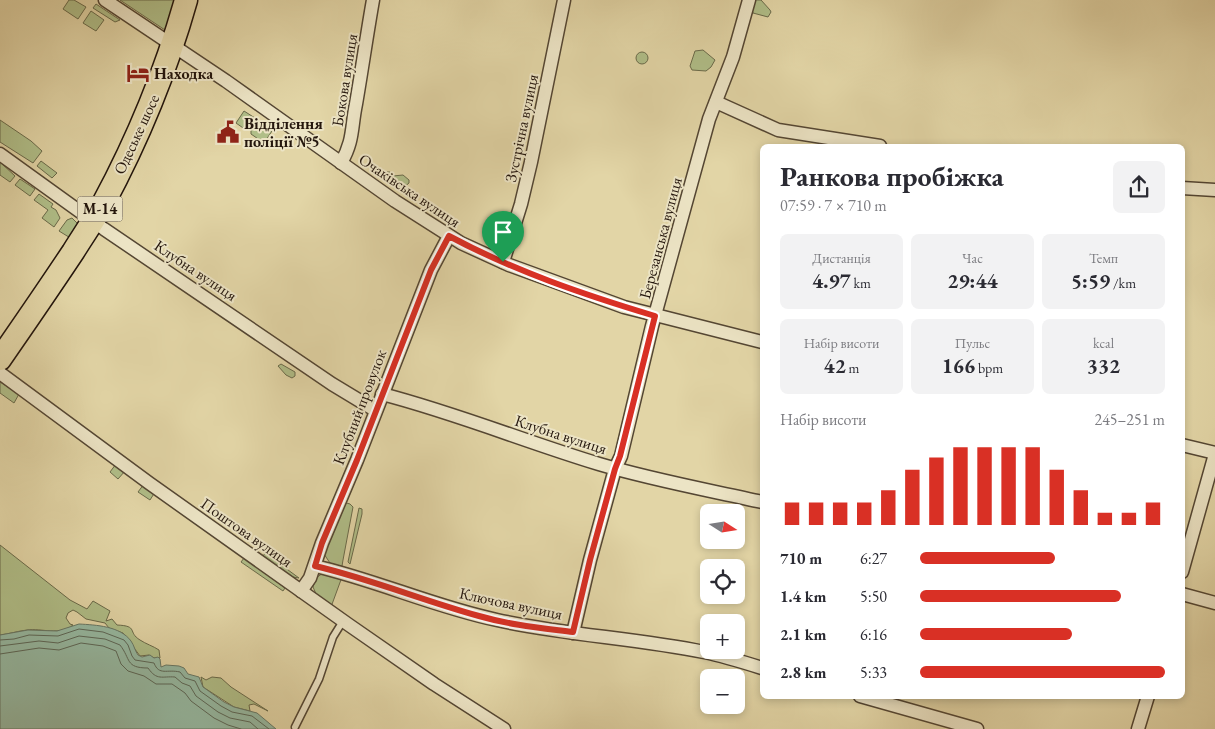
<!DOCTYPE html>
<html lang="uk">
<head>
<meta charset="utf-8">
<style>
  body { margin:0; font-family:"EB Garamond",serif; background:#f2f2f3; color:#2b2b33; height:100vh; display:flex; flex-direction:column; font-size:19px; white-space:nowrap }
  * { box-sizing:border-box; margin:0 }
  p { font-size:16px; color:#7c7c81 }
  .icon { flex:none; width:28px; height:28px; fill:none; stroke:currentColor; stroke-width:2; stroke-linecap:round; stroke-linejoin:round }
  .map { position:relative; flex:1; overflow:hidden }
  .sheet { position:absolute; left:760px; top:144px; width:425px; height:555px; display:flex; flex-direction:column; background:#fff; border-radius:8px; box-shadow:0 2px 8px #0003 }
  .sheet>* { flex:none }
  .needle { width:32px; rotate:102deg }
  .fabs { position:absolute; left:700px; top:504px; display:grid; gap:10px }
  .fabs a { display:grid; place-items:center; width:45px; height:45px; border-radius:8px; background:#fff; box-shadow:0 2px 8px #0003; font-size:25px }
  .pin { position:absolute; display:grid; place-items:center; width:42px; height:42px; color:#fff; margin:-51px -21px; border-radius:50% 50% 50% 0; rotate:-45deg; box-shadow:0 0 5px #0007 }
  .pin .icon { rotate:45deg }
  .round { display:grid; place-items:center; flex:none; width:52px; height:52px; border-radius:8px; background:#f2f2f3 }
  .headline { display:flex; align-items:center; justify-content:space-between; height:85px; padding:0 20px }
  h1 { font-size:28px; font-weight:700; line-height:38px }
  .metrics { display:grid; grid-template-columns:repeat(3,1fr); gap:8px; height:85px; padding:5px 20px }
  .metrics div { display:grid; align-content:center; border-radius:8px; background:#f2f2f3; text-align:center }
  .metrics b { font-size:21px; font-weight:700 }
  .metrics small { font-size:14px; font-weight:400 }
  .metrics p { font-size:14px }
  .chart { height:140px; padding:10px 20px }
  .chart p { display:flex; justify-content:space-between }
  .chart svg { width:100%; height:90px; margin-top:5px; stroke:#d93025; stroke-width:6 }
  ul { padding:0 20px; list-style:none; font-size:16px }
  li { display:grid; grid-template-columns:80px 60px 1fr; align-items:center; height:38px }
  li i { height:12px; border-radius:6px; background:#d93025 }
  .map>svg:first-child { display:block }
  .green { fill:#b0be88; stroke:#6a6a4a }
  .water { fill:#96b9a2; stroke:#687866 }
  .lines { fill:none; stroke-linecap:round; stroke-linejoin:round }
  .shore { stroke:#5d6858; stroke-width:1 }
  .lane-casing { stroke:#544633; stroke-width:9 }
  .street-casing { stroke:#544633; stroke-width:15 }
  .highway-casing { stroke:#24160d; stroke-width:25 }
  .lane { stroke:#ece4c5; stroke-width:6 }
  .street { stroke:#ece4c5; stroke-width:12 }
  .highway { stroke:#e2d5a6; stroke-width:22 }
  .route-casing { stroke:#fff; stroke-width:10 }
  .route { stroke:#d93025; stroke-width:6 }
  .labels { text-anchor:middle; stroke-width:4; stroke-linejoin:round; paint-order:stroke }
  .shield { fill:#ece4c5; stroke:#605444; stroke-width:1 }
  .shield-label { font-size:15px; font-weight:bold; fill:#24160d }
  .poi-label { font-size:16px; font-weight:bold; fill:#24160d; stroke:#ece4c5; text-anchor:start }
  .street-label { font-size:16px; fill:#24160d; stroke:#ece4c5 }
</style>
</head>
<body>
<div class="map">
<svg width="1215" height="729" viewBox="0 0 1215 729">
  <rect width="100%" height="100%" fill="#e2d5a6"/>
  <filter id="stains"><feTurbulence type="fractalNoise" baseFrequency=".004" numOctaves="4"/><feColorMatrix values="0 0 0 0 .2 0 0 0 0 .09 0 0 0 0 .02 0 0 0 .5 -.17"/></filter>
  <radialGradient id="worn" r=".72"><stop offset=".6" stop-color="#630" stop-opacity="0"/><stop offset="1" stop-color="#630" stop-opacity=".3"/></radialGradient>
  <g class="green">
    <polygon points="69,0 74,0 86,7 78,19 63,9"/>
    <polygon points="120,0 179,0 165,30"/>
    <polygon points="754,0 761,0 770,10 771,12 768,17 753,13 752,10"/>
    <polygon points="96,4 120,20 115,22 93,8"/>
    <polygon points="91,11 104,20 96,31 83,23"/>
    <polygon points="703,50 715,60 711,67 706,71 692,70 690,66 695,51"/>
    <circle cx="642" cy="58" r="6"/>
    <polygon points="244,111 255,118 246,130 236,123"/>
    <polygon points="0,120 31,141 42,151 33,163 0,142"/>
    <polygon points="258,121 272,131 264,143 251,134 251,131"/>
    <polygon points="41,161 57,173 52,178 37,166"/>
    <polygon points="0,162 15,176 10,182 0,175"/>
    <path d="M387,172H390L393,176L403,175L409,180V183L403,188C396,188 389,182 385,175Z"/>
    <polygon points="20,179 35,189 30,196 15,185"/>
    <polygon points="39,194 53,204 51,207 56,210 60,218 54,227 42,218 48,210 34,200"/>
    <polygon points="72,218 78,224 72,239 59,231 67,220"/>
    <polygon points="281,364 295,372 295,376 292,378 286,375 278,366"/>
    <polygon points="0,382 19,394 14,403 0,393"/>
    <polygon points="116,464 125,471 118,479 110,472"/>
    <polygon points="144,484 155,492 150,500 138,492"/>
    <polygon points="343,502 350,504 353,507 343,560 342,566 339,567 330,563 324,554"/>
    <polygon points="359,508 362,509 362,514 350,564 348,562"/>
    <path d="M0,545L70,600L87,609L93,601L110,611L106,621L112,619L117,625C139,626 127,632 140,640C146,644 153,646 159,650L160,658H154L149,655L140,656L123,633L109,628L105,623L86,619L77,612L73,610L68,613L66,618L70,624L73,625C60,636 42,628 27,630C18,631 9,634 0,635Z"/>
    <polygon points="265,553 299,578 293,577 262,558"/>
    <polygon points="244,558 285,588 283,591 241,562"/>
    <polygon points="323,573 342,577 331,607 317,596 313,587 316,578"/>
    <polygon points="201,677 206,680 212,677 221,678 231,687 268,711 254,704 249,705 250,711 234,707 203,687"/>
  </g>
  <path class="water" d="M79,624C96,625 120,626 131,641C134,645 135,651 138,655L142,657L150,655L154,658L158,657L160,659L161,667L166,665L179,666L184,668L188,674L199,677L203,687L224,702L234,707L257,713L276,729H0V635L28,630L57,631Z"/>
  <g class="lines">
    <g class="shore">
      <path d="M0,640L14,639L29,635L58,636L79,629L103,632L124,640L128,645L132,656L135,660L154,663C159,676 167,669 180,672L185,678L195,681L200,691L221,706L232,712L252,716L269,729"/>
      <path d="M0,646L39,641L58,643L79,636L105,639L120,645C131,659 125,668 148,668C157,681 162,676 175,677L182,683L190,686L196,696L218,712L230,718L250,722L258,729"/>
      <polyline points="0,654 39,648 59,650 81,643 103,646 116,651 121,664 128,671 144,676 156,684 172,684 185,693 191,701 214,718 228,725 241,729"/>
    </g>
    <defs>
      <polyline id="lane" points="295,727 319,679 333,637 343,621"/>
      <g id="street">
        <polyline points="105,0 226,81 395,201 461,243 509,265 624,307 762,342"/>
        <polyline points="716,102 778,130 880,146"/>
        <polyline points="0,154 104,229 332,384 375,410"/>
        <path d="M341,163C354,140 351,128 356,104C362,69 367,34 373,0"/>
        <polyline points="1182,188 1215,190"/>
        <polyline points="503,262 521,204 531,162 564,0"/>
        <polyline points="0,373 149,483 349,625 434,684 504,729"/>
        <path d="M382,394C456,413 526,442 599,464C653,480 708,490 762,502"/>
        <polyline points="1182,445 1215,453"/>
        <path d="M315,566C376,580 435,607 497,620C565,635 635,638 704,652C724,656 743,662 762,668"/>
        <polyline points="1182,572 1215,454"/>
        <polyline points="301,591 310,578 322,543 357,460 431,270 449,236"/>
        <polyline points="1182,594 1215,603"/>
        <polyline points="573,633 590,560 615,469 621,456 652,326 709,119 733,57 749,0"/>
        <polyline points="860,696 977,729"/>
        <polyline points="1138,729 1148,696"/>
      </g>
      <path id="highway" d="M0,359C25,323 49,288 73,252C83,236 94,220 103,204C138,139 166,71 186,0"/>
    </defs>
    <use href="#lane" class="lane-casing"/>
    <use href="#street" class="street-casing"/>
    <use href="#highway" class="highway-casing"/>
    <use href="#lane" class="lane"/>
    <use href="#street" class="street"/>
    <use href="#highway" class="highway"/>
  </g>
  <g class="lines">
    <defs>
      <path id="route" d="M449,236C514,271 585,295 655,316L620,456L615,469L590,560L573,632C542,628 510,625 479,616C424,601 371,579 315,566L322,543L357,460L431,270Z"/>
    </defs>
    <use href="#route" class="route-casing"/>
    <use href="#route" class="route"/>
  </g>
  <defs>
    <symbol id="hotel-bare" viewBox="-9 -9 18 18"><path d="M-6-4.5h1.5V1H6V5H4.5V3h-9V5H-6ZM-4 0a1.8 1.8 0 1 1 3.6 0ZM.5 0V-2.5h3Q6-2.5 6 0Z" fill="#8f2418" stroke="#ece4c5" stroke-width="2.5" paint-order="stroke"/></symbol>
    <symbol id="civic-bare" viewBox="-9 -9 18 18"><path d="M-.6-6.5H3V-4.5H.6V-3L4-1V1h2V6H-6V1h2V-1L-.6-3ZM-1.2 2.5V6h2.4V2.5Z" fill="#8f2418" stroke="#ece4c5" stroke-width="2.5" paint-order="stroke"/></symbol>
  </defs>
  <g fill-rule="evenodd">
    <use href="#hotel-bare" x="122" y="57" width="32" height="32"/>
    <use href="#civic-bare" x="212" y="116" width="32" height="32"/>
  </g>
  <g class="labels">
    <rect class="shield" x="77.5" y="196.5" width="45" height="25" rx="4"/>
    <g class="shield-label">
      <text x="100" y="214">М-14</text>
    </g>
    <g class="poi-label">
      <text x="154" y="79">Находка</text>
      <text x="244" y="129">Відділення<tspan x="244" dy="18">поліції №5</tspan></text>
    </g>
    <g class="street-label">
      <text transform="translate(344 80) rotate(-81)" y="6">Бокова вулиця</text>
      <text transform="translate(521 128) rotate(-78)" y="6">Зустрічна вулиця</text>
      <text transform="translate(136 134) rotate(-65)" y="6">Одеське шосе</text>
      <text transform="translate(410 190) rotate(34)" y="6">Очаківська вулиця</text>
      <text transform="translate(660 238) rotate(-75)" y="6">Березанська вулиця</text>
      <text transform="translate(196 270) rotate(34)" y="6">Клубна вулиця</text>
      <text transform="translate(359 407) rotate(-69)" y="6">Клубний провулок</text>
      <text transform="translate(561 434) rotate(18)" y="6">Клубна вулиця</text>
      <text transform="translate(247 532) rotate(35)" y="6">Поштова вулиця</text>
      <text transform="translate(511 603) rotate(12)" y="6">Ключова вулиця</text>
    </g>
  </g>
  <rect width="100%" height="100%" filter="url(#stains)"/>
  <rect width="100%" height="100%" fill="url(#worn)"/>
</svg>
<div class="fabs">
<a><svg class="needle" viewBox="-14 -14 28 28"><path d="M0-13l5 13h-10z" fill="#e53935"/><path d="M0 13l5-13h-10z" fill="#7c7c81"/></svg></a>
<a><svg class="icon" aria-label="locate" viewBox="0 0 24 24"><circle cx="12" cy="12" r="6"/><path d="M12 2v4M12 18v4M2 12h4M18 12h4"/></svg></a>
<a>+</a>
<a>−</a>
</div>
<div class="pin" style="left:503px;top:262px;background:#1e9e55"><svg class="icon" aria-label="arrive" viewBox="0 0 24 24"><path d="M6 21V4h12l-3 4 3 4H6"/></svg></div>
<section class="sheet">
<div class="headline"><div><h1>Ранкова пробіжка</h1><p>07:59 · 7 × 710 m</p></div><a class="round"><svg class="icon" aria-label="share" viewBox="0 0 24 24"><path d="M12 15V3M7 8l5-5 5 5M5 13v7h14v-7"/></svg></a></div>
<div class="metrics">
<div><p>Дистанція</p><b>4.97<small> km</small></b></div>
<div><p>Час</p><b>29:44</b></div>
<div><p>Темп</p><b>5:59<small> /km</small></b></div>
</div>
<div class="metrics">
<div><p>Набір висоти</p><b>42<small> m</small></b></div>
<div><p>Пульс</p><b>166<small> bpm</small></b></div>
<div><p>kcal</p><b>332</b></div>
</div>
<div class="chart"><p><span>Набір висоти</span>245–251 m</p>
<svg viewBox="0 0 160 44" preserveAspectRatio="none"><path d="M5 44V33M15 44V33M25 44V33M35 44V33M45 44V27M55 44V17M65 44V11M75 44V6M85 44V6M95 44V6M105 44V6M115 44V17M125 44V27M135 44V38M145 44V38M155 44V33"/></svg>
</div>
<ul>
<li><b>710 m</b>6:27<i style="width:55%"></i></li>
<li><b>1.4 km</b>5:50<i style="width:82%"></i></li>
<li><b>2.1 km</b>6:16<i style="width:62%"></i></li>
<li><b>2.8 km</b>5:33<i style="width:100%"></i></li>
</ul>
</section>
</div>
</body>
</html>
